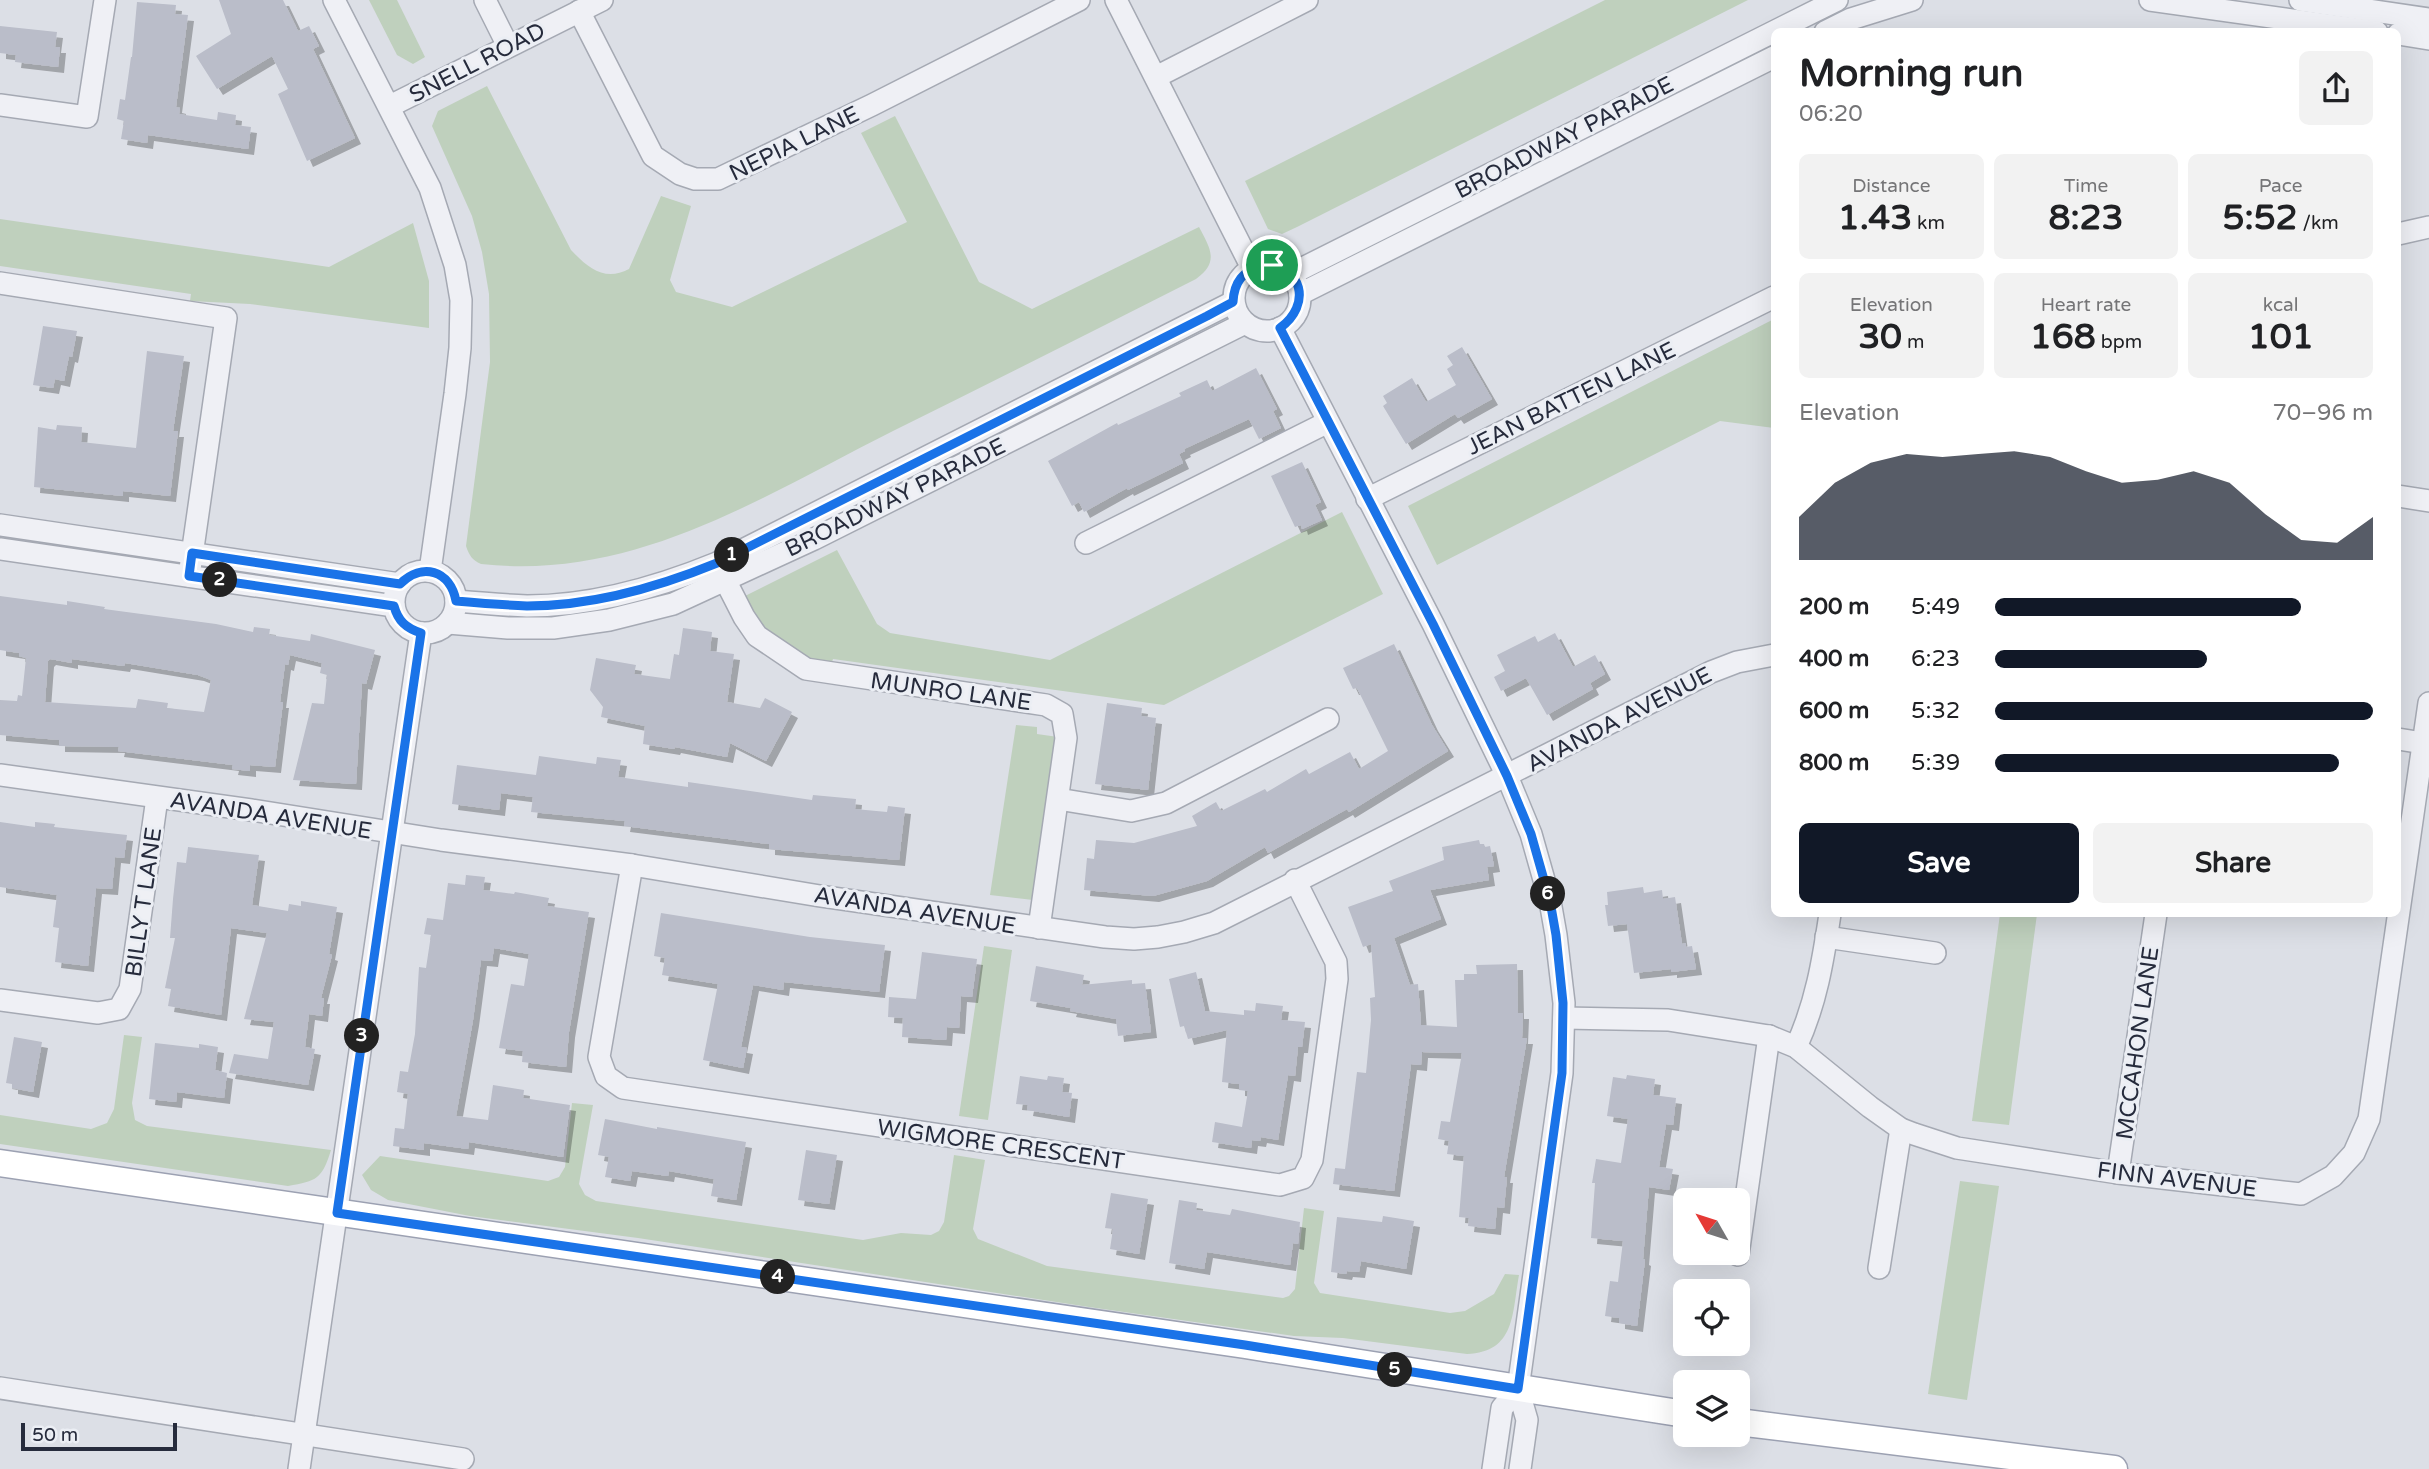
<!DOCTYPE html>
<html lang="en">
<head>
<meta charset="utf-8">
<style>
  body { margin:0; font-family:"Varela Round",sans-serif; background:#f2f2f2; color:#202124; height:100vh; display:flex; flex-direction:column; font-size:26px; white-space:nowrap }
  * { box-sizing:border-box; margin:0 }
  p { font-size:23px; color:#757577 }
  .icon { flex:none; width:38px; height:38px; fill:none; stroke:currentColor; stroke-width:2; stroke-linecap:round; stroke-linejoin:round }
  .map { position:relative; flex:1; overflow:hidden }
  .details { position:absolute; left:1771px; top:28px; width:630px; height:889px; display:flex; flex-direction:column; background:#fff; border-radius:10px; box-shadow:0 7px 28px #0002 }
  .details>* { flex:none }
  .needle { width:46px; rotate:309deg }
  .controls { position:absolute; left:1673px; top:1188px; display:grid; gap:14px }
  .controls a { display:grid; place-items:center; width:77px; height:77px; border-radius:10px; background:#fff; box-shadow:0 7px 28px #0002; font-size:35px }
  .scale { position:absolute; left:21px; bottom:18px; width:156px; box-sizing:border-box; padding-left:7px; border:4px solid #262b3c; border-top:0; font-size:19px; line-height:24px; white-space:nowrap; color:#262b3c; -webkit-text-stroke:5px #ebeef4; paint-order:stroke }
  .pin { position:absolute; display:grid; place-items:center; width:60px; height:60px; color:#fff; margin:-30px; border:4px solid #fff; border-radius:50%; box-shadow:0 2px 7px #0007 }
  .km { position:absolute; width:35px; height:35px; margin:-18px; border-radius:50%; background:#222; color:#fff; font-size:19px; line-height:35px; text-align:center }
  .round { display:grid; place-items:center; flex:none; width:74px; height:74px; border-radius:10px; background:#f2f2f2 }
  .headline { display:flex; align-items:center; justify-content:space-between; height:119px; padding:0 28px }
  h1 { font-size:38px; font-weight:700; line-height:52px }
  .figures { display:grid; grid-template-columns:repeat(3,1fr); gap:10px; height:119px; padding:7px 28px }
  .figures div { display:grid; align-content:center; border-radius:10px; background:#f2f2f2; text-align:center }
  .figures b { font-size:35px; font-weight:700 }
  .figures small { font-size:19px; font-weight:400 }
  .figures p { font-size:19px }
  .chart { height:196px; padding:14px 28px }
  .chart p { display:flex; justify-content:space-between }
  .chart svg { width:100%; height:126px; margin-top:7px; fill:#111827; opacity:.7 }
  .cta { display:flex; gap:14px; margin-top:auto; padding:14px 28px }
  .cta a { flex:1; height:80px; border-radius:10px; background:#111827; color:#fff; font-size:28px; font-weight:700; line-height:80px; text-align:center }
  .cta a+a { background:#f2f2f2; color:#202124 }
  ul { padding:0 28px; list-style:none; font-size:23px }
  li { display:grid; grid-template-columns:112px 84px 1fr; align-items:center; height:52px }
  li i { height:18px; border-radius:9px; background:#111827 }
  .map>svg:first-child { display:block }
  .green { fill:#bfd0bd }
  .building { fill:#babdc9; fill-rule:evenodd; filter:url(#shadow) }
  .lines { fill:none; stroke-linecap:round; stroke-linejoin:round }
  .minor-casing { stroke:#a5a9b3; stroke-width:24 }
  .major-casing { stroke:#9ca1b2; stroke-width:29 }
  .minor { stroke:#eff0f5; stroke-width:21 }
  .major { stroke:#fff; stroke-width:26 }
  .route-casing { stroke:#fff; stroke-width:14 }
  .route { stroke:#1a73e8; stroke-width:9 }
  .labels { text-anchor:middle; stroke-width:6; stroke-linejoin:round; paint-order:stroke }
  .street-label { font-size:23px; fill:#262b3c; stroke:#ebeef4 }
</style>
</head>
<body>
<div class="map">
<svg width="2429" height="1469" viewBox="0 0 2429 1469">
  <defs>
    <filter id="shadow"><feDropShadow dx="6" dy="6" stdDeviation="0" flood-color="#0004"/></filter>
  </defs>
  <rect width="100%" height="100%" fill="#dcdfe6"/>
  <g class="green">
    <polygon points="369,0 397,0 425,57 413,64 397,55"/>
    <polygon points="1605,0 1748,0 1297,227 1282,234 1268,229 1245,181"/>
    <path d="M487,86L571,250C588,268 605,282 629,269L661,196L691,206L670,280L676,292L732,307L907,222L861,133L895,116L979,282L1032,309L1199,227C1210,248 1220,262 1196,279C1095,330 994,381 893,431C761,497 635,581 481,564C472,560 469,555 466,546L490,362L489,294L482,252L472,216L432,126L438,111Z"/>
    <polygon points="0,219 329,267 413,223 429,281 429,328 250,304 190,301 191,294 0,266"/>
    <polygon points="1774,319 1774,428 1720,421 1437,565 1408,506"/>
    <polygon points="1342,512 1383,594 1164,705 833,659 831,665 807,662 760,628 745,596 837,550 877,624 890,633 1050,660"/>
    <polygon points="1016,725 1037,727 1037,734 1058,737 1033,900 990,895"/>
    <polygon points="2000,914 2037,914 2009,1125 1972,1121"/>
    <polygon points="984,946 1012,950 988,1120 959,1116"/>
    <path d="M124,1035L142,1037L132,1103L135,1120L147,1126L331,1150C322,1179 317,1181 288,1186L0,1144V1115L91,1129L107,1123L114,1109Z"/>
    <path d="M572,1103L593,1105L579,1184L585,1195L596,1201L863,1240L901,1233L931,1235L939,1231L944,1222L954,1155L985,1160L973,1229L978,1239L1047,1266L1283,1298L1289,1296L1295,1289L1304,1208L1324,1211L1314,1283L1320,1293L1450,1313L1465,1311L1494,1294L1505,1274L1519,1275C1512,1313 1516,1352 1467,1354L1343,1338L1294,1336L1089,1307L638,1238L470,1216L388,1200L371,1190L362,1175L380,1156L548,1181L559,1177L565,1167Z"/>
    <polygon points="1960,1181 1999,1186 1967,1400 1928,1394"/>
  </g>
  <g class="building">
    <polygon points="219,0 283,0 298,31 309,26 319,46 313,49 355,138 307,161 278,94 288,89 272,56 217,89 196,56 231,34"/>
    <polygon points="137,2 176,5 175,14 188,15 176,107 180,108 179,114 217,120 218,112 236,115 235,125 251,127 248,149 148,135 147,143 121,139 124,121 117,119 120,99 125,100 131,57 132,57"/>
    <polygon points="0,26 57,32 55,47 60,47 58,67 15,62 16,55 0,53"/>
    <polygon points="43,326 77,331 72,357 69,356 64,381 55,379 53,388 33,385"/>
    <polygon points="1462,347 1492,399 1458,418 1455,414 1406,444 1383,406 1387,403 1383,396 1412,378 1426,402 1456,385 1447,369 1453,365 1447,356"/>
    <polygon points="147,351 184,356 173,431 178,431 170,496 123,491 123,496 34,487 38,427 56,430 57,425 82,427 81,442 136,448"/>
    <polygon points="1256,368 1277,409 1273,411 1281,428 1259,439 1249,419 1184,449 1185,451 1179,454 1183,463 1128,490 1127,488 1084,512 1079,502 1072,506 1048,461 1117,423 1118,425 1181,396 1179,393 1207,380 1212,391"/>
    <polygon points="1302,462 1321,502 1315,505 1322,520 1302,529 1301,525 1295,527 1271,476"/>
    <path d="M0,596L67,605V601L105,607L104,609L216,624L253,632L254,627L270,629L269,635L310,641L311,634L375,650L366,684L362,683L356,784L293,780L312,703L324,704L327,675L320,673L322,663L290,655L288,665L285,664L280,702H283L275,767L250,765V771L232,769L233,765L118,751L119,747L59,746V740L0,735V700L17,701L18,695L22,696L26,658L19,656V653L0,650ZM50,659L72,663V659L124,666L125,663L198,675L211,680L204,712L167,708L168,703L138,699L136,708L45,702L48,661Z"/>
    <polygon points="683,628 712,632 710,651 734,654 727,702 760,708 765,698 792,712 766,761 730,743 727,757 675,747 674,749 643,744 645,726 601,717 603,707 590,690 596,658 636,665 634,674 670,679 674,654 679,655"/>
    <polygon points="1555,633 1573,667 1595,655 1605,674 1590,683 1593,689 1547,715 1526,678 1501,691 1494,677 1505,671 1497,655 1535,636 1538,642"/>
    <polygon points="1394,644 1432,725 1448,751 1349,812 1347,809 1268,853 1265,847 1207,881 1153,896 1084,890 1087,858 1094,859 1096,840 1134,843 1197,826 1192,816 1216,802 1221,811 1265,789 1267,792 1306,769 1309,774 1350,752 1359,769 1388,751 1357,688 1353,689 1343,668"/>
    <polygon points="1107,703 1142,708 1141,716 1156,718 1148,790 1095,784"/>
    <polygon points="539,756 596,764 597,757 621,760 618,777 688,787 688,782 812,800 813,795 856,799 855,809 887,812 888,806 905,808 899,860 769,849 769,844 624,826 625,821 531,812 533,797 501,793 499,810 452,804 457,765 536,775"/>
    <polygon points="0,822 35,827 35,822 55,824 54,827 127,835 124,858 115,857 112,889 96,888 88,966 55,962 59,928 53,927 57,895 0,887"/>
    <polygon points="1479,840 1480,844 1484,844 1485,847 1490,846 1494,866 1487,867 1489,880 1430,890 1441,919 1394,938 1410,985 1418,984 1421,1025 1457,1027 1455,980 1464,980 1464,974 1477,974 1476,965 1517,964 1518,1013 1523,1013 1522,1038 1527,1038 1504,1177 1507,1177 1504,1208 1497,1207 1495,1229 1468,1226 1469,1218 1459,1217 1464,1156 1447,1154 1449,1141 1438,1139 1441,1121 1450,1122 1462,1053 1422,1052 1421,1065 1411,1064 1394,1191 1333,1184 1335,1168 1345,1169 1357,1072 1366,1073 1371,1020 1370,998 1375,997 1371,944 1363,947 1348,907 1393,891 1389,881 1444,860 1442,847"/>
    <polygon points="188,847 259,855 252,905 288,911 289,904 301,906 301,901 337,907 329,954 332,955 321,998 324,998 322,1016 309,1014 305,1047 315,1049 308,1085 229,1073 234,1054 268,1059 274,1022 244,1019 267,933 231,928 221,1015 168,1006 171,989 165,988 175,938 170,938 173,899 177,862 186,863"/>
    <polygon points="466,875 485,877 483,890 514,894 515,892 549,898 547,906 589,912 569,1032 566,1067 522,1062 523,1051 499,1048 511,984 524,986 529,954 494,948 492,961 481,960 473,1020 456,1116 488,1120 493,1085 524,1090 523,1098 570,1105 563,1157 469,1142 468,1149 424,1143 424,1150 393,1146 395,1128 404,1129 408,1094 397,1092 400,1071 408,1072 415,1034 419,967 426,968 431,935 424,934 427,918 443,920 448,883 465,885"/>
    <polygon points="1643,887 1644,893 1662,890 1663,899 1675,897 1682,944 1686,943 1686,947 1692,946 1696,969 1671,972 1671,969 1634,973 1627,924 1608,926 1605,905 1608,905 1607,892"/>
    <polygon points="661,913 810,937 885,945 879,992 784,982 783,990 753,985 741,1047 747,1048 743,1068 703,1060 718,984 662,975 665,958 654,956"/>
    <polygon points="922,952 977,959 972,997 961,996 959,1028 947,1027 946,1040 902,1037 903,1018 888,1017 889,997 916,999"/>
    <polygon points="1036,966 1084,975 1082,985 1132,980 1132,984 1145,983 1151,1032 1118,1036 1116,1019 1070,1011 1071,1008 1030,1001"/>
    <polygon points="1196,972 1205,1011 1244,1015 1244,1010 1255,1011 1256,1003 1283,1006 1281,1020 1305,1022 1302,1047 1298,1047 1295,1076 1288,1075 1278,1140 1261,1137 1260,1141 1252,1140 1251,1148 1212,1142 1215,1122 1242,1127 1248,1091 1239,1090 1239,1084 1222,1082 1227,1030 1188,1039 1184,1026 1180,1027 1169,979"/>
    <polygon points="14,1037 42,1042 33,1092 12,1088 12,1084 6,1083"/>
    <polygon points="155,1043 199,1048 199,1044 218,1047 215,1070 227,1073 224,1098 177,1092 176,1102 149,1099"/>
    <polygon points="1627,1075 1655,1079 1653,1095 1676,1098 1673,1125 1666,1124 1659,1167 1673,1169 1669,1190 1649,1187 1643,1259 1645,1260 1637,1326 1619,1323 1619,1318 1605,1316 1610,1281 1618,1282 1623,1241 1591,1238 1595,1183 1592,1183 1596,1159 1621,1163 1628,1119 1607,1116 1613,1077 1626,1079"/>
    <polygon points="1020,1076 1047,1080 1048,1076 1064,1078 1062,1092 1072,1093 1069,1117 1027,1110 1028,1105 1016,1104"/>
    <polygon points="605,1119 657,1129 657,1127 746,1142 736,1200 711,1196 714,1179 669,1171 668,1176 632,1171 630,1181 605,1177 609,1157 598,1155"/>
    <polygon points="806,1150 837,1155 829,1204 798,1200"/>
    <polygon points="1111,1193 1148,1199 1139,1254 1110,1249 1113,1229 1105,1228"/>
    <polygon points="1179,1200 1197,1203 1196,1210 1230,1215 1232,1209 1300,1222 1298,1244 1293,1243 1290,1265 1207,1252 1204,1269 1169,1263"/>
    <polygon points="1383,1216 1414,1221 1406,1269 1361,1261 1359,1272 1347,1271 1346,1274 1331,1272 1337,1217 1382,1222"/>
  </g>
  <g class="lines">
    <defs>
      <g id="minor">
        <polyline points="334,0 430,188 455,265 461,300 460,348 455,394 430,571"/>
        <polyline points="485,0 508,46"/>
        <polyline points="1116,0 1252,268"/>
        <polyline points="2150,0 2377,32"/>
        <polyline points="2300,0 2429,19"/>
        <polyline points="579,11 653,156 680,174 695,179 718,179 872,105 1079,0"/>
        <polyline points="1825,32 1851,19 1912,0"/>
        <polyline points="2398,34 2429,39"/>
        <polyline points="1156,77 1307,0"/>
        <polyline points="0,105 87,117 105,0"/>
        <polyline points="390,106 602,0"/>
        <polyline points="2398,234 2429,227"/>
        <circle cx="1267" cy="298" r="33"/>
        <polyline points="1291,274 1837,0"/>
        <polyline points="0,283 226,318 189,576"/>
        <polyline points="1300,294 1774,57"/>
        <polyline points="1280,328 1433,624 1507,776 1531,834 1550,901 1556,935 1564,1003 1562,1073 1518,1389 1527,1420 1520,1469"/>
        <polyline points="2398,496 2429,501"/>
        <polyline points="1367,499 1774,297"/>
        <polyline points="0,525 400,584"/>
        <polyline points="1086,543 1328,422"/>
        <polyline points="0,549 394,606"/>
        <polyline points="720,570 744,617 757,636 806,669 1046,705 1062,714 1066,738 1039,928"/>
        <circle cx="425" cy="602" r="31"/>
        <path d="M456,601C479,603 503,605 527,606C593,606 656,588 717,563L1233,302"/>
        <polyline points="448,623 508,628 553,628 609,620 673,604 814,539 1245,323"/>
        <polyline points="2398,739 2423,743"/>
        <polyline points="0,775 251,810 441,840 632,865 820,896 1105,937 1134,939 1158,937 1184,932 1214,923 1711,672 1737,662 1774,655"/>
        <polyline points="1058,799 1131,811 1166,803 1328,719"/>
        <polyline points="632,865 599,1057 606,1076 623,1088 1280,1185 1303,1178 1312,1160 1337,979 1336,962 1295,880"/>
        <polyline points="1826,937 1935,953"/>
        <polyline points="0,1000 98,1013 119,1009 130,989 157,798"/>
        <polyline points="1564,1018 1668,1020 1769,1036 1796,1047 1870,1107 1901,1129 1914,1134 1957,1148 2118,1173 2301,1194 2333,1176 2354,1153 2369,1119 2429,703"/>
        <path d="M1796,1047C1816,1004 1823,961 1830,914"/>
        <polyline points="2118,1173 2156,914"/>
        <polyline points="1738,1255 1769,1036"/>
        <polyline points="1879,1268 1901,1129"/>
        <polyline points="0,1388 463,1459"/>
        <polyline points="299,1469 421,633"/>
        <polyline points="1493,1469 1502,1408 1518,1389"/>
      </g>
      <g id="major">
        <polyline points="0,1163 1245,1345 1685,1414"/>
        <polyline points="1738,1422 2114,1469"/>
      </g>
    </defs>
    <use href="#minor" class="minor-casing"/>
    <use href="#major" class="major-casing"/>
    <use href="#minor" class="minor"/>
    <use href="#major" class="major"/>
  </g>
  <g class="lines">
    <defs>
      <path id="route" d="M1262,265C1303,264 1312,305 1280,328L1433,624L1507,776L1531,834L1550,901L1556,935L1563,1003L1562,1073L1518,1389L1245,1345L337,1213L421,633C406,628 398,621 394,606L189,576L192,553L400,584C422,562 450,570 456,601C479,603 503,605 527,606C593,606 656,588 717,563L1207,316L1233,302C1234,282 1243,271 1262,265Z"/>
    </defs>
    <use href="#route" class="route-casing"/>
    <use href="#route" class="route"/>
  </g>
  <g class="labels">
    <g class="street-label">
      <text transform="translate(477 62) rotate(-27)" y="8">SNELL ROAD</text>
      <text transform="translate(1564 137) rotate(-27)" y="8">BROADWAY PARADE</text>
      <text transform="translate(794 143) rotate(-26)" y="8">NEPIA LANE</text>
      <text transform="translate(1571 398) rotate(-26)" y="8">JEAN BATTEN LANE</text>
      <text transform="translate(895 497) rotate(-26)" y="8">BROADWAY PARADE</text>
      <text transform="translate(951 691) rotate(8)" y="8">MUNRO LANE</text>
      <text transform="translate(1619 719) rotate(-27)" y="8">AVANDA AVENUE</text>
      <text transform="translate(271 815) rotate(9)" y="8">AVANDA AVENUE</text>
      <text transform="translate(143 902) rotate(-82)" y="8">BILLY T LANE</text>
      <text transform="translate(915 910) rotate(9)" y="8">AVANDA AVENUE</text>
      <text transform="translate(2137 1043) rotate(-82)" y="8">MCCAHON LANE</text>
      <text transform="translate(1001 1144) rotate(8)" y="8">WIGMORE CRESCENT</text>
      <text transform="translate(2177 1179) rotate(7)" y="8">FINN AVENUE</text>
    </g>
  </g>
</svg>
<div class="controls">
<a><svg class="needle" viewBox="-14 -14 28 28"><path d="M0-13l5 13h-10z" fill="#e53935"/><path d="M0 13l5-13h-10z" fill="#757577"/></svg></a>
<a><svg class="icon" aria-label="locate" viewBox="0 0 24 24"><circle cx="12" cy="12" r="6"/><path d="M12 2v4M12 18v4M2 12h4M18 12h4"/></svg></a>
<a><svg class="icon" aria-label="layers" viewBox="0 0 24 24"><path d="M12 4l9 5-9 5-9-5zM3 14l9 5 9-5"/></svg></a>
</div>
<div class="scale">50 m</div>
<div class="pin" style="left:1272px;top:265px;background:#1e9e55"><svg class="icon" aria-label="arrive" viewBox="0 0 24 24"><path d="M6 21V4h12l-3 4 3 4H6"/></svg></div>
<b class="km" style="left:732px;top:555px">1</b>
<b class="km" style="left:220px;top:580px">2</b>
<b class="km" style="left:362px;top:1036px">3</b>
<b class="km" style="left:778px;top:1277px">4</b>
<b class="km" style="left:1395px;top:1370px">5</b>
<b class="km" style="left:1548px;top:894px">6</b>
<section class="details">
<div class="headline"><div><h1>Morning run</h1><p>06:20</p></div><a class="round"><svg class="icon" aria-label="share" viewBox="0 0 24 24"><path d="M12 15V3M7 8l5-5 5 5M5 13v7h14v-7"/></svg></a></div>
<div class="figures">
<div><p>Distance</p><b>1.43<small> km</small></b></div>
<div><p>Time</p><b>8:23</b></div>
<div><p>Pace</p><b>5:52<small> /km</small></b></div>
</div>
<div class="figures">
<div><p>Elevation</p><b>30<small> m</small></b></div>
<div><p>Heart rate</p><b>168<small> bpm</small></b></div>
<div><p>kcal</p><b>101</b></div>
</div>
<div class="chart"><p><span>Elevation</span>70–96 m</p>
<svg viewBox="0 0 160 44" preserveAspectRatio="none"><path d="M0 44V29L10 17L20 10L30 7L40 8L50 7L60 6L70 8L80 13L90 17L100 16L110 13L120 17L130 28L140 37L150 38L160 29V44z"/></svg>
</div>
<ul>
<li><b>200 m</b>5:49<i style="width:81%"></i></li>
<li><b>400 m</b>6:23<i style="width:56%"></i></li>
<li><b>600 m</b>5:32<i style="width:100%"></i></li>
<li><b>800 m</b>5:39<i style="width:91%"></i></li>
</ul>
<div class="cta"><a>Save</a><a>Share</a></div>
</section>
</div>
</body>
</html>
